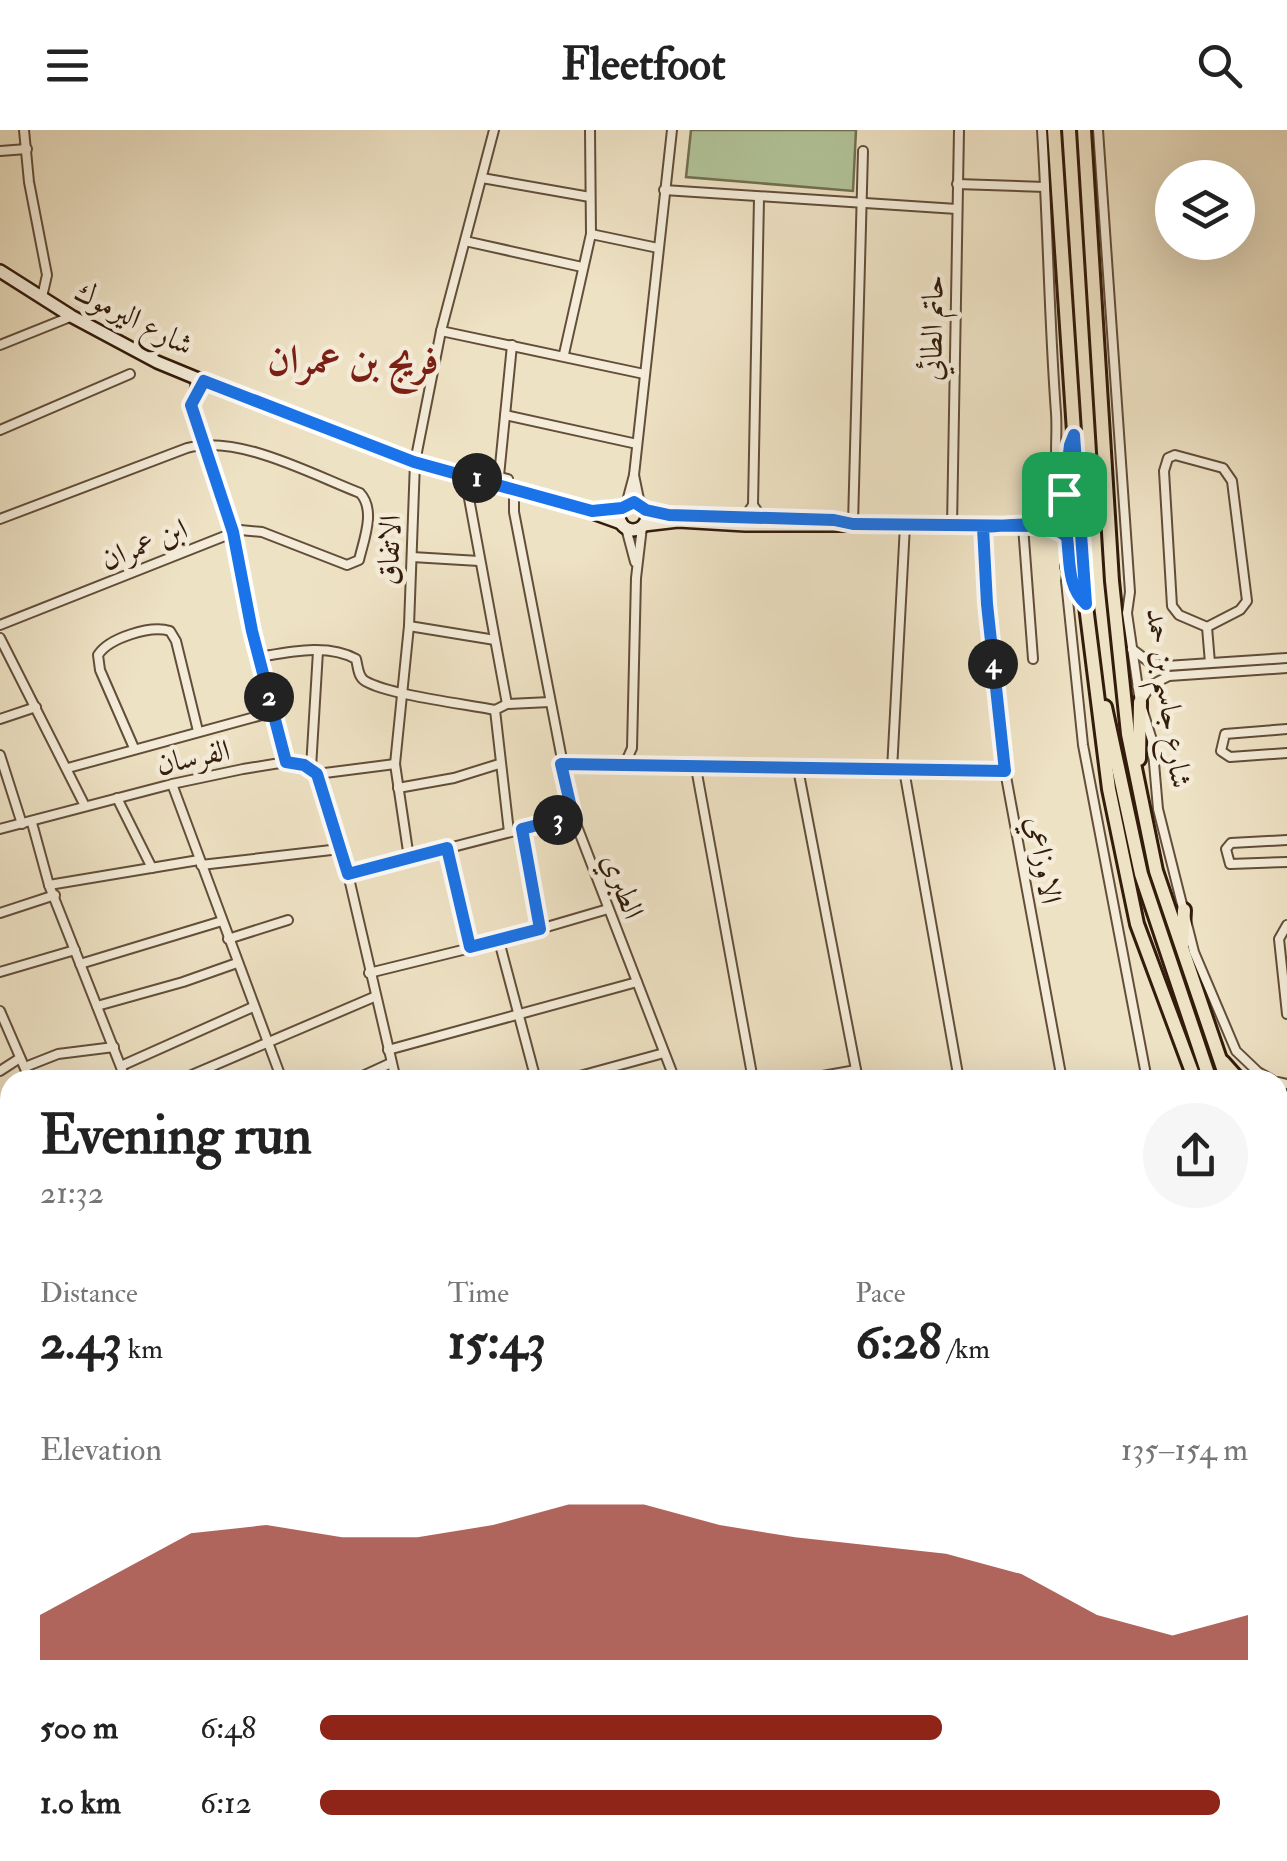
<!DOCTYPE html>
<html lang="en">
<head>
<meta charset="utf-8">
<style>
  body { margin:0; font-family:"IM FELL Double Pica",Amiri,serif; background:#f6f6f6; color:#222; height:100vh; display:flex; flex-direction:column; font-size:38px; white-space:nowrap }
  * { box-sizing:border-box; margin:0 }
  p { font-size:32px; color:#767676 }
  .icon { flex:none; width:55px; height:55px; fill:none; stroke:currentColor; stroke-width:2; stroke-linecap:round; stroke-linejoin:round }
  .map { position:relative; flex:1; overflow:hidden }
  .details { position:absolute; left:0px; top:940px; width:1288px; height:792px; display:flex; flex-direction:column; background:#fff; border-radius:30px 30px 0 0; box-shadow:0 10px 40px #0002 }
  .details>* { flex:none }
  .tools { position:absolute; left:1155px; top:30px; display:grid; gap:20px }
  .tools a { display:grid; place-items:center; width:100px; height:100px; border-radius:50%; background:#fff; box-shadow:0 10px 40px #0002; font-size:50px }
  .pin { position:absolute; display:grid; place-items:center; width:85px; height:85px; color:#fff; margin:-42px; border-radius:20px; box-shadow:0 5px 15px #0006 }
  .km { position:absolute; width:50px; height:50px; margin:-25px; border-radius:50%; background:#222; color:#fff; font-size:28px; line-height:50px; text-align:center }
  .round { display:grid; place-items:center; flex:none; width:105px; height:105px; border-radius:52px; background:#f6f6f6 }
  .headline { display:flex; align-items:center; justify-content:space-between; height:170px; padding:0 40px }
  h1 { font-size:55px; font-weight:700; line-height:75px }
  .stats { display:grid; grid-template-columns:repeat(3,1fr); gap:15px; height:170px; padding:10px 40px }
  .stats div { display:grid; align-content:center }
  .stats b { font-size:50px; font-weight:700 }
  .stats small { font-size:28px; font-weight:400 }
  .stats p { font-size:28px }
  .chart { height:280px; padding:20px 40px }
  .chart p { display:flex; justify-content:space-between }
  .chart svg { width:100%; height:180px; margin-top:10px; fill:#8f2418; opacity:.7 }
  ul { padding:0 40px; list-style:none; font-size:32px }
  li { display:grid; grid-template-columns:160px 120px 1fr; align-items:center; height:75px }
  li i { height:25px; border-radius:12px; background:#8f2418 }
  header { display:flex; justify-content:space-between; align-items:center; height:130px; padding:0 40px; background:#fff; font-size:45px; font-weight:700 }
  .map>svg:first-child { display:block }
  .green { fill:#b2c499; stroke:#727052; stroke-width:2.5 }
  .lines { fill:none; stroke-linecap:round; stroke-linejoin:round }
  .street-casing { stroke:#624e39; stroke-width:12 }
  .secondary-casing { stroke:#331c0b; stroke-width:16 }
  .primary-casing { stroke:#331c0b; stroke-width:18 }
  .street { stroke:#f4ecd9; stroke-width:8 }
  .secondary { stroke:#f4ecd9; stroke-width:11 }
  .primary { stroke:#eee2c4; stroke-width:12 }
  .route-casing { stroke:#fff; stroke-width:20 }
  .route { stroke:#1a73e8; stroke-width:12 }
  .labels { text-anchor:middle; stroke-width:9; stroke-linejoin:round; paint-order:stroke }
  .street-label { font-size:30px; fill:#331c0b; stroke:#f4ecd9 }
  .district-label { font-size:40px; font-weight:bold; fill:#7a1f14; stroke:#f4ecd9 }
</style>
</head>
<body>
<header><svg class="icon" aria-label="menu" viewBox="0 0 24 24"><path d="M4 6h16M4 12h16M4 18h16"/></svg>Fleetfoot<svg class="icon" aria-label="search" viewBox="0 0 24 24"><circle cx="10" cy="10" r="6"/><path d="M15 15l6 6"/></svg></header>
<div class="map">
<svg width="1287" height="1731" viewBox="0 0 1287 1731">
  <rect width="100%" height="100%" fill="#eee2c4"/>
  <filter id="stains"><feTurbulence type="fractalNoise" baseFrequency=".002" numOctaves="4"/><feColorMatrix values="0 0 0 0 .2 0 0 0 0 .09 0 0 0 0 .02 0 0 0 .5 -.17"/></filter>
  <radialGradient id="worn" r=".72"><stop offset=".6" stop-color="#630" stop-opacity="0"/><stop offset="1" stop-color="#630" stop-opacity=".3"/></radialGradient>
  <polygon class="green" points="691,0 856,0 853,61 686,47"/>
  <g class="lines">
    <defs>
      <g id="street">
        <polyline points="24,0 29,52 47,145 42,167"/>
        <path d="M1042,0C1048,95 1049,189 1056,283C1058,309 1052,334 1062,359"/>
        <polyline points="1098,0 1130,462 1127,483 1140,572 1152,610 1158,679 1194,822 1236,921 1258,942 1272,950"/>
        <polyline points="0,21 27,19"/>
        <polyline points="482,48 590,67"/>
        <polyline points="957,54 1045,57"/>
        <polyline points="664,60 957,79"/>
        <polyline points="591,104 658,118"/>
        <polyline points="465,111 582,137"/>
        <polyline points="441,201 644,244"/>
        <polyline points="0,215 70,187"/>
        <polyline points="564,224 591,104 590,0"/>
        <polyline points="196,248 192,284 233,402 252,501 286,632"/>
        <polyline points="505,285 637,314"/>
        <polyline points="0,300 130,244"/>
        <polygon points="1175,325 1223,338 1232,351 1247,471 1240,480 1207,497 1179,485 1172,476 1164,341 1168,328"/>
        <polyline points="477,341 508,349"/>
        <polyline points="634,345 640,374"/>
        <polyline points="499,346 512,215"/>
        <polyline points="514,359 514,382 573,686 675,950"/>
        <polyline points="468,363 507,574"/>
        <polyline points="626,375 634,345 672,0"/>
        <polyline points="753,375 762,388"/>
        <polyline points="1066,377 1069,429 1066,451 1083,615 1147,950"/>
        <polyline points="744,388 753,375 759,68"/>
        <path d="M0,389L187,318C238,304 311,344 360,363C376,380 364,409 359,430L347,435L262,402L240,400L0,495"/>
        <polyline points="853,394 863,21"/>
        <polyline points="952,396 959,0"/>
        <polyline points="1023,396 1033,529"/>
        <polyline points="983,397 987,475 1005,641 1062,950"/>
        <polyline points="626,398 635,432"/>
        <polyline points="412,427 479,431"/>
        <polyline points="409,496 495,510"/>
        <polyline points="1207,497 1210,533"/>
        <polyline points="0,508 85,676"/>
        <polyline points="1132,519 1149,532 1166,536 1287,528"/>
        <path d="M259,527C289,522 328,513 356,529C358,537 358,547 365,551C389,565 465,574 495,580"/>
        <polyline points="1140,572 1151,555 1169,546 1287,538"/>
        <polyline points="0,589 36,577"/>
        <polyline points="1287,599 1225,604 1221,621 1230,627 1287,623"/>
        <path d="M134,618L100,540L98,525C109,508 150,495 170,501L176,511L198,601"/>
        <polyline points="0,625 22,694"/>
        <polyline points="561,634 1005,641"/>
        <polyline points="625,634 632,618 636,448 642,397"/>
        <polyline points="68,638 273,582"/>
        <polyline points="311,638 318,521"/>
        <polyline points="696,638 753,950"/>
        <polyline points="798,639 858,950"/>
        <polyline points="892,640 905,395"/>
        <polyline points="904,640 959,950"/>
        <polyline points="317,644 348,744 396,950"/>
        <polyline points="172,654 282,950"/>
        <polyline points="398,658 454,648 499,634"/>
        <polyline points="117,668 152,738"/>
        <polyline points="32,693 49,755 126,950"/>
        <polyline points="0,699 172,654 243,639 286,632 304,635 317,644 395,634"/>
        <polyline points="521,699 540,799"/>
        <polyline points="509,702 495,580 507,574 550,572"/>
        <polyline points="1287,710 1231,713 1226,719 1230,734 1287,732"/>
        <polyline points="447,718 470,817"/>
        <polyline points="409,728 395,634 409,496 415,332 441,201 494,0"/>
        <polyline points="201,735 340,719"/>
        <polyline points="348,744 573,686"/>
        <polyline points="49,755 199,730"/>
        <polyline points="0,783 55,765"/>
        <polyline points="1287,795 1279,809 1287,884"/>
        <polyline points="228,809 288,790"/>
        <polyline points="499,811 536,950"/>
        <polyline points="80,834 222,791"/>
        <polyline points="0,842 75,820"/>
        <polyline points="369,843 499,811 608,779"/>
        <polyline points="97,876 183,852 237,833"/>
        <polyline points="0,881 30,950"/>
        <polyline points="388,920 637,852"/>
        <polyline points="121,936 253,877"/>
        <polyline points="25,937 58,924 114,917"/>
        <polyline points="0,941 20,928"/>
        <polyline points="180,950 374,867"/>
        <polyline points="354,950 391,933"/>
        <polyline points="565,950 664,923"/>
        <polyline points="800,950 856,940"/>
        <polyline points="1278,952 1287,954"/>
        <polyline points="1287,1032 1287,1041"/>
        <polyline points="0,1163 10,1168"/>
        <polyline points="10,1177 10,1201"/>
        <polyline points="0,1330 10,1338"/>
        <polyline points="1278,1373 1287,1373"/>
        <polyline points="1278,1476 1287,1473"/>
        <polyline points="0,1574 10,1589"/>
        <polyline points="0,1656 10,1655"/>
        <polyline points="0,1667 10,1666"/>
        <polyline points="456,1722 461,1731"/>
        <polyline points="656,1722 660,1731"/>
        <polyline points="805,1722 809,1731"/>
        <polyline points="929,1722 933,1731"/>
        <polyline points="1048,1722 1052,1731"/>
        <polyline points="1133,1722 1138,1731"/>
        <polyline points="701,1731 719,1722"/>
        <polyline points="941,1731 959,1722"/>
        <polyline points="1249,1731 1261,1726"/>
      </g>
      <g id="secondary">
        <polyline points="0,141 71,186 157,232 242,267 415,332 554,369 621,393"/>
        <circle cx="633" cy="386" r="14"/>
        <polyline points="646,380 674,385"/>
        <polyline points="1041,394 1057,390 1066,378"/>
        <polyline points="644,395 678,391 745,395 1037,395 1055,398 1067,407"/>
        <polyline points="1278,978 1287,977"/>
        <polyline points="1278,1007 1287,1006"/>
        <polyline points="1278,1234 1287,1285"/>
        <polyline points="344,1722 349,1731"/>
        <polyline points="353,1722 358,1731"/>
        <polyline points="548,1731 565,1722"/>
      </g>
      <g id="primary">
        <polyline points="1054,0 1085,468 1109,659 1137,794 1195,950"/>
        <polyline points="1084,0 1112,451 1128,604 1156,741 1227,950"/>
        <polyline points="1064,364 1069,322"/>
        <polyline points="1068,436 1076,464 1085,473"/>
        <polyline points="1105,577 1141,744 1210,950"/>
        <polyline points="1139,629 1140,572"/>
        <polyline points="1182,816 1184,780"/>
        <polyline points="1223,932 1239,950"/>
        <polyline points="1278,968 1287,968"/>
        <polyline points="1278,990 1287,989"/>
        <polyline points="1278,1036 1287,1016"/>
        <polyline points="1278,1040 1287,1068"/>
        <polyline points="1278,1074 1287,1099"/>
        <polyline points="1278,1113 1287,1141"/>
        <polyline points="1278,1179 1287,1221"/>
        <polyline points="0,1235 10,1255"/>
        <polyline points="0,1295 10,1316"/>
        <polyline points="253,1722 257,1731"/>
        <polyline points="275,1722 280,1731"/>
        <polyline points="297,1722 301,1731"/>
        <polyline points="235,1725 235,1722"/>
      </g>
    </defs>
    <use href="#street" class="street-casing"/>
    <use href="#secondary" class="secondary-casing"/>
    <use href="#primary" class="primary-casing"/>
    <use href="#street" class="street"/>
    <use href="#secondary" class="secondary"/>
    <use href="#primary" class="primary"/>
  </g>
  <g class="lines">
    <defs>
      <path id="route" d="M1064,364L1066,378C1057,391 1050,390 1037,396L853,394L834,390L669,385L646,380L634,372L622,378L592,381L414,332L204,251L191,275L233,402L252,501L286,632L304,635L317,644L348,744L447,718L470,817L540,799L522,699L573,686L561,634L1005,641L987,474L983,397C1010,396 1046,388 1067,407C1070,430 1067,457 1086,474L1074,305L1070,315L1064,364"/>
    </defs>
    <use href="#route" class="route-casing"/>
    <use href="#route" class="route"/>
  </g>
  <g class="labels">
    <g class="street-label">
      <text transform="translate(134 188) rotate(27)" y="10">شارع اليرموك</text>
      <text transform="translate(932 198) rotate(-89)" y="10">حاتم الطائي</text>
      <text transform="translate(144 414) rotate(-22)" y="10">ابن عمران</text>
      <text transform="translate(389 420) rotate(-88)" y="10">الاتفاق</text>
      <text transform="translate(1169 568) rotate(82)" y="10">شارع جاسم بن حمد</text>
      <text transform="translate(193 627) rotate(-12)" y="10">الفرسان</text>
      <text transform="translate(1044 730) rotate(80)" y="10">الاوزاعي</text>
      <text transform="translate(623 756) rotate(69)" y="10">الطبري</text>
    </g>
    <g class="district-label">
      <text x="353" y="243">فريج بن عمران</text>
    </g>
  </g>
  <rect width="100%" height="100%" filter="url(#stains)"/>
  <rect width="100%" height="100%" fill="url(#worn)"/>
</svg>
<div class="tools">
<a><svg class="icon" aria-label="layers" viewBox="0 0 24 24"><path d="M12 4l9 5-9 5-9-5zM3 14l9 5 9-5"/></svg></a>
</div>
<div class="pin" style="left:1064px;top:364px;background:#1e9e55"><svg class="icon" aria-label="arrive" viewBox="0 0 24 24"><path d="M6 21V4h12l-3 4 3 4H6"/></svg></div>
<b class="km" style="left:477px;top:348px">1</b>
<b class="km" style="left:269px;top:567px">2</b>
<b class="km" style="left:558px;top:690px">3</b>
<b class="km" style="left:993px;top:534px">4</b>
<section class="details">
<div class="headline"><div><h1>Evening run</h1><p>21:32</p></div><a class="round"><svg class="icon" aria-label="share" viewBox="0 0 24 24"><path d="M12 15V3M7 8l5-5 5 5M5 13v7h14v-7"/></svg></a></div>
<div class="stats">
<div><p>Distance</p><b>2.43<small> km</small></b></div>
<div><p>Time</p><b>15:43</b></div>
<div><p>Pace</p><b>6:28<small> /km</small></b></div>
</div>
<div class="chart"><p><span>Elevation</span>135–154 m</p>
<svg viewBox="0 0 160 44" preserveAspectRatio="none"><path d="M0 44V33L10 23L20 13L30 11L40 14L50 14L60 11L70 6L80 6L90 11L100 14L110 16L120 18L130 23L140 33L150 38L160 33V44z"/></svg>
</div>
<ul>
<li><b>500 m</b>6:48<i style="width:67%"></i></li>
<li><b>1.0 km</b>6:12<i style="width:97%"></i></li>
</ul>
</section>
</div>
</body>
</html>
